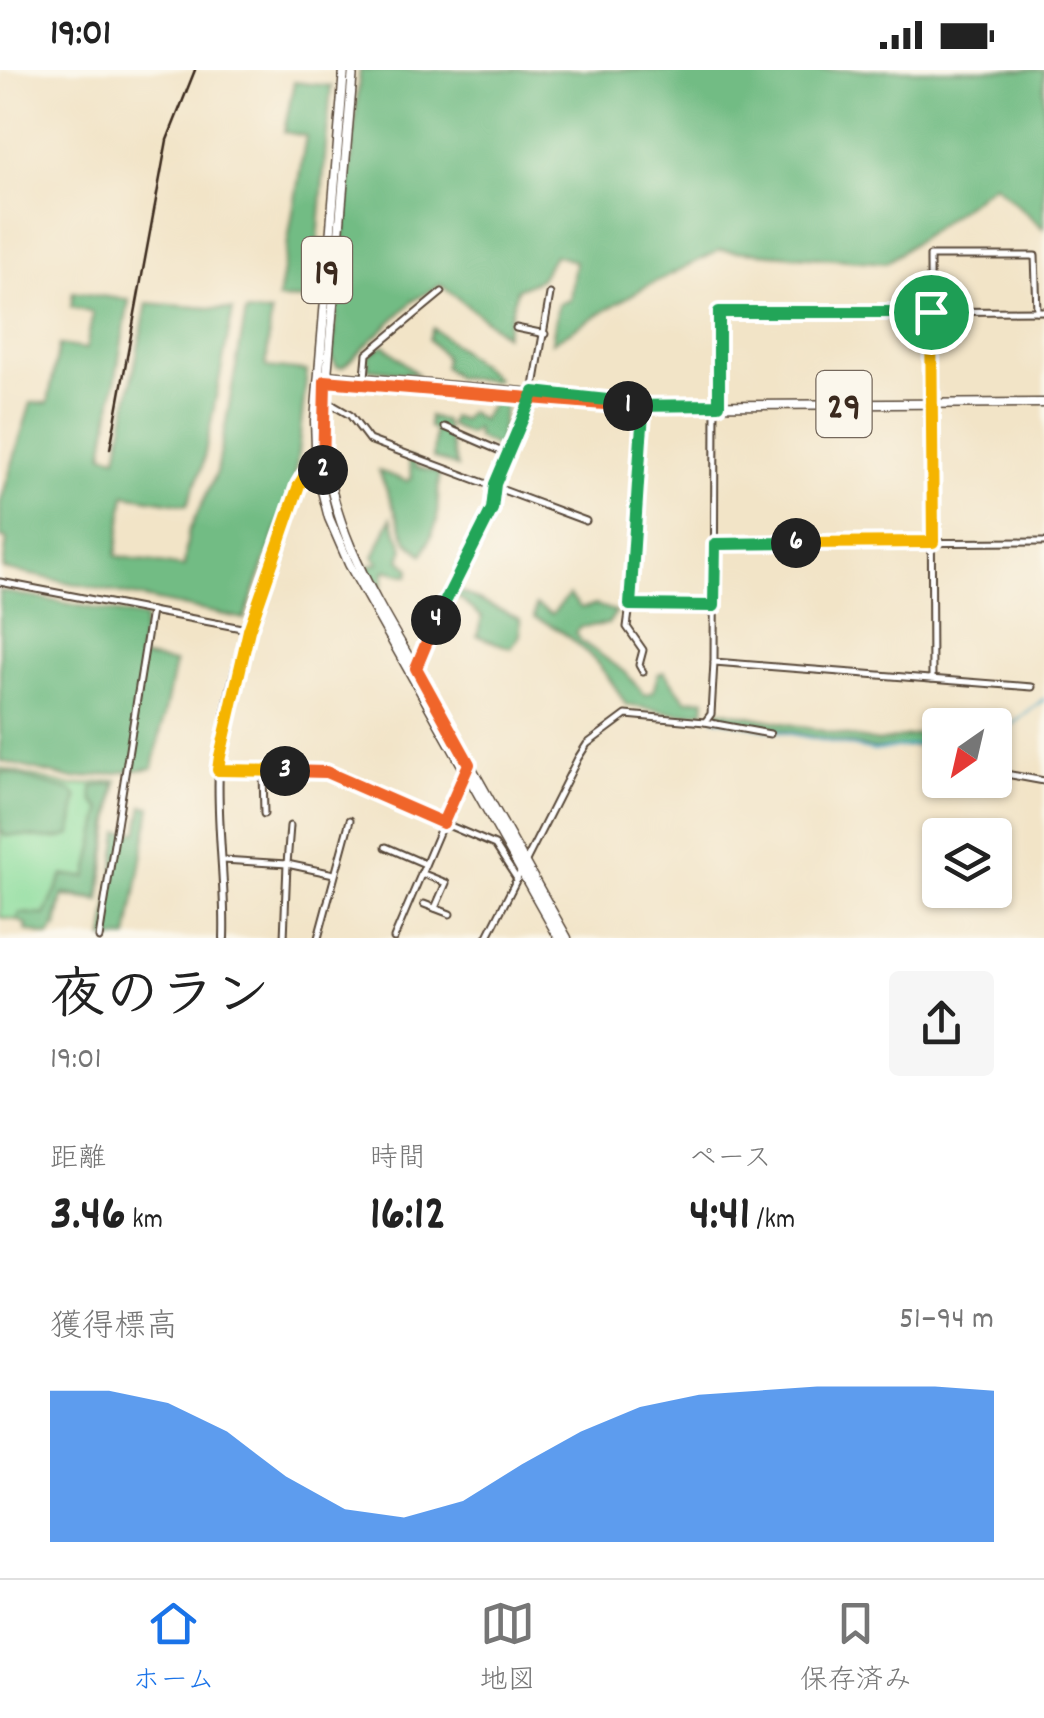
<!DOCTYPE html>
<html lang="ja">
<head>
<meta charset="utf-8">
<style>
  body { margin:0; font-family:Dekko,"Klee One",sans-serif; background:#f6f6f6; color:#222; height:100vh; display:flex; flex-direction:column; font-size:38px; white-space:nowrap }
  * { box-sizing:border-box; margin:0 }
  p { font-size:32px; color:#767676 }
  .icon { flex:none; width:55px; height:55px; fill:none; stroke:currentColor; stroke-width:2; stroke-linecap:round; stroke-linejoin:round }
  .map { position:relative; height:868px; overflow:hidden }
  .panel { display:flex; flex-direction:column; background:#fff; flex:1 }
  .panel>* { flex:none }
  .needle { width:65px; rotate:214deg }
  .buttons { position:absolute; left:922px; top:638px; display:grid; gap:20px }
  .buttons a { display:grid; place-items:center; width:90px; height:90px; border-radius:10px; background:#fff; box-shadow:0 2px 8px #0004; font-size:50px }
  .pin { position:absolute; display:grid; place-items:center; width:85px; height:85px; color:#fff; margin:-42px; border:5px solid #fff; border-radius:50%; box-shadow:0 2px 10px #0007 }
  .km { position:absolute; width:50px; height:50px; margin:-25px; border-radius:50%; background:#222; color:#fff; font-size:28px; line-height:50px; text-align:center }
  .round { display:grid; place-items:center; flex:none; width:105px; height:105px; border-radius:10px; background:#f6f6f6 }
  .headline { display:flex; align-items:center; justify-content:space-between; height:170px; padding:0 50px }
  h1 { font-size:55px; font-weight:700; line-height:75px }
  .figures { display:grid; grid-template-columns:repeat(3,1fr); gap:15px; height:170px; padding:10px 50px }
  .figures div { display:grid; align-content:center }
  .figures b { font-size:50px; font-weight:700 }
  .figures small { font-size:28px; font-weight:400 }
  .figures p { font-size:28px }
  .chart { height:280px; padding:20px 50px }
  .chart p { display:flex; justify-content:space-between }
  .chart svg { width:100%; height:180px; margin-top:10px; fill:#1a73e8; opacity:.7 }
  .status { display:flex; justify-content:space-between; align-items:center; height:70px; padding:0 50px; background:#fff; direction:ltr }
  .status svg { height:28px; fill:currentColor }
  .dock { display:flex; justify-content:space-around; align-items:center; height:140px; border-top:2px solid #e0e0e0; background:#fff; font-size:28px; color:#767676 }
  .dock a { display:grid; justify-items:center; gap:5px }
  .dock .selected { color:#1a73e8 }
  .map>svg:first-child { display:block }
  .green { fill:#8ddd9d; stroke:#64845e; stroke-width:2.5 }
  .forest { fill:#72bc84; stroke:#567351; stroke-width:2.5 }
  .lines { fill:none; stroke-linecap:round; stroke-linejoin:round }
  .stream { stroke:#45a6c5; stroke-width:2.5 }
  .minor-casing { stroke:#564637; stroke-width:9 }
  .tertiary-casing { stroke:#564637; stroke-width:10 }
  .primary-casing { stroke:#564637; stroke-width:11 }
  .minor { stroke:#fff; stroke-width:5 }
  .tertiary { stroke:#fff; stroke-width:6 }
  .primary { stroke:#fff; stroke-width:8 }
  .rail { stroke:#3b2a1e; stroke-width:2.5 }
  .split-1-casing { stroke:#fff; stroke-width:20 }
  .split-2-casing { stroke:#fff; stroke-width:20 }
  .split-3-casing { stroke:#fff; stroke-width:20 }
  .split-4-casing { stroke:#fff; stroke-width:20 }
  .split-5-casing { stroke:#fff; stroke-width:20 }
  .split-6-casing { stroke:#fff; stroke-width:20 }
  .split-7-casing { stroke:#fff; stroke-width:20 }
  .split-1 { stroke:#22a559; stroke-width:12 }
  .split-2 { stroke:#f0652b; stroke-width:12 }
  .split-3 { stroke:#f5b400; stroke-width:12 }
  .split-4 { stroke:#f0652b; stroke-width:12 }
  .split-5 { stroke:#22a559; stroke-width:12 }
  .split-6 { stroke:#22a559; stroke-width:12 }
  .split-7 { stroke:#f5b400; stroke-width:12 }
  .labels { text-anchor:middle; stroke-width:9; stroke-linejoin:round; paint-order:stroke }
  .shield { fill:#fbf7ec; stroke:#75685c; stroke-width:2.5 }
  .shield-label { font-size:38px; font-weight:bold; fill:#3b2a1e }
</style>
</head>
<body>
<div class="status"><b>19:01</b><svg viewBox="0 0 49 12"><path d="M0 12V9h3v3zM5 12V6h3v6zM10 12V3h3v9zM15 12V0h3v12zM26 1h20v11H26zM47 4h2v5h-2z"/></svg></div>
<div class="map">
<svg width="1044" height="868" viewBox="0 0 1044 868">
  <rect width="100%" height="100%" fill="#fbf7ec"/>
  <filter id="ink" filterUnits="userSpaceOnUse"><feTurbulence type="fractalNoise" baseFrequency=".01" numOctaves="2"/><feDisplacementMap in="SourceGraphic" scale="20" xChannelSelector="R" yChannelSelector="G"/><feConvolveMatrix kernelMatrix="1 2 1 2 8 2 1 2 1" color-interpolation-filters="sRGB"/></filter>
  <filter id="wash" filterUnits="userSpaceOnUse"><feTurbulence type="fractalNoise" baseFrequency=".0048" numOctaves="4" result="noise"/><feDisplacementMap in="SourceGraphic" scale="40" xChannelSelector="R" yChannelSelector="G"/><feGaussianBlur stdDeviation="2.25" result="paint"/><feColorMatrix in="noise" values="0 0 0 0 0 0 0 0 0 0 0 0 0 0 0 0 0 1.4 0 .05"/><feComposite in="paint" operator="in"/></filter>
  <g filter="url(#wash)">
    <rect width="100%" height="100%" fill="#f2e4c7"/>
    <polygon class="green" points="0,698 71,716 117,710 100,831 63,826 57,858 0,847"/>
    <g class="forest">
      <polygon points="360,0 1044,0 1044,159 994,114 886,193 720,180 643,218 552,272 558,234 570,230 575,191 554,185 540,209 517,219 505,265 441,215 414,230 343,297 337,297 332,289"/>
      <polygon points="294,12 331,16 313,230 278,229 306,66 284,62"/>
      <polygon points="73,222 129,230 103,384 117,387 147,233 233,240 202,398 187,435 125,425 116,486 184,497 188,463 217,402 246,242 271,244 266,297 307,301 295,410 244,549 3,499 7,469 0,467 0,434 31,333 48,333 59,275 86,279 93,243 71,237"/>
      <polygon points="433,258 497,309 496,311 456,307 444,297 445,287 429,269"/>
      <polygon points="384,275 417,304 368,299 368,285"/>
      <polygon points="493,332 505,334 499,378 477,368 476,359 468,364 449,355 452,347 462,350 469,342 481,350"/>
      <polygon points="429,346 444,351 457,397 433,388 435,361 429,357"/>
      <polygon points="408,387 414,389 416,397 439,403 437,452 423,485 407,471 379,401 407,411 412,408"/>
      <polygon points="391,448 404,478 400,489 410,499 408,506 385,500 381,520 366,502 370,495 379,493 374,487"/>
      <polygon points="454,519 520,549 520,565 511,578 477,566 482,547 452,522"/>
      <polygon points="0,521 145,548 139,587 175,593 153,698 73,709 0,691"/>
      <path d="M569,525L581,538L596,535L616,542L608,554L580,557L576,562L581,571L625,602L645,625L653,622L658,604L664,602L686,630L705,629L704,641L682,644L626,635C605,597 575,564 534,547L536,535L552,544Z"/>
      <polygon points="714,639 878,672 920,664 940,667 940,674 874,679 716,647"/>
      <path d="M5,702L72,721L77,727L71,765C48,774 30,763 5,766L0,759V703Z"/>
      <polygon points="115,713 99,829 63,824 52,863 48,866 26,860 27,855 17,850 20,843 45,845 63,805 87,807 102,740 93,731 92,717"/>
      <polygon points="143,736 151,737 128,868 104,868 119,762 138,762"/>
    </g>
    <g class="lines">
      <g class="stream">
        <polyline points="713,648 874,681 922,674 940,677"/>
        <polyline points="995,668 1044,629"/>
      </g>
    </g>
  </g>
  <g filter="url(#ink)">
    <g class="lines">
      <defs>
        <g id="minor">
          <polyline points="516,258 545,264"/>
          <polyline points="365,307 367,284 442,222"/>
          <polyline points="324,330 350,345 369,370 586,451"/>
          <polyline points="715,335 714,592 1032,617"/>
          <polyline points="719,335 719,243 1044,241"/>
          <polyline points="643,337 630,535 714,536"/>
          <polyline points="445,357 507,384"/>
          <polyline points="715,474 1044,472"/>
          <polyline points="0,512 151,541 99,868"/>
          <polyline points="630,535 627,557 643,580 639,595 643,602"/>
          <polyline points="151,541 247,559"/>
          <polyline points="415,599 451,516 492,439 495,415 532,328 550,224"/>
          <polyline points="932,609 930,186 1035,186 1037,241"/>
          <polyline points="705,652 770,664"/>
          <polyline points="219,700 325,702 443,753 394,868"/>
          <polyline points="263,701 264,744"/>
          <polyline points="466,702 443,753 495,775 517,809"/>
          <polyline points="995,702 1044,711"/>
          <polyline points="386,777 425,794"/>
          <polyline points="223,790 287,794 290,756"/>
          <polyline points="421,803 446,813 435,838"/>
          <polyline points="424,834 450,844"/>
          <polyline points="284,868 287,794 334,804"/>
          <polyline points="318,868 350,750"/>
          <polyline points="487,868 578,688 587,674 626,645 705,652 711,644 714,592"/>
        </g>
        <path id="tertiary" d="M224,868C226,811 216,754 219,698C224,601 268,505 299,415L305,405L326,399"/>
        <g id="primary">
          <polyline points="344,0 315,351 317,401 329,448 349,494 559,868"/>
          <path d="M353,0L323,353C324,457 382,539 432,627C477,707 522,787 567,868"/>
          <polyline points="325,305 639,332"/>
          <polyline points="325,311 626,336 1044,333"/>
        </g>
      </defs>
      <use href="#minor" class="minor-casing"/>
      <use href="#tertiary" class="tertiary-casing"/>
      <use href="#primary" class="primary-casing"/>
      <use href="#minor" class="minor"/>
      <use href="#tertiary" class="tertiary"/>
      <use href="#primary" class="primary"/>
      <polyline class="rail" points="110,379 167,70 195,0"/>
    </g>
  </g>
  <g class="lines" filter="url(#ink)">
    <defs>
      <polyline id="split-1" points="628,336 719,335 719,242 931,242"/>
      <polyline id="split-2" points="323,400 325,311 628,336"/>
      <polyline id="split-3" points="285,701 218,700 220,686 249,560 299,415 305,405 323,400"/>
      <polyline id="split-4" points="285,701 326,702 443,753 469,694 416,598 436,550"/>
      <polyline id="split-5" points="436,550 492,439 495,414 534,322 644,334 641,368"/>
      <polyline id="split-6" points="641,368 630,535 714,536 715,474 796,473"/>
      <polyline id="split-7" points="796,473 933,472 931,242"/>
    </defs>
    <use href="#split-1" class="split-1-casing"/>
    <use href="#split-2" class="split-2-casing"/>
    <use href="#split-3" class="split-3-casing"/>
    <use href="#split-4" class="split-4-casing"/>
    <use href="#split-5" class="split-5-casing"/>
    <use href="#split-6" class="split-6-casing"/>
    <use href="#split-7" class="split-7-casing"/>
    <use href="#split-1" class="split-1"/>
    <use href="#split-2" class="split-2"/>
    <use href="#split-3" class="split-3"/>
    <use href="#split-4" class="split-4"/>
    <use href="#split-5" class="split-5"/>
    <use href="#split-6" class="split-6"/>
    <use href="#split-7" class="split-7"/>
  </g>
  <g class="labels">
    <g class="shield">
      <rect x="302" y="167" width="50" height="66" rx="8"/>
      <rect x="816.5" y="301" width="55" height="66" rx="8"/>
    </g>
    <g class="shield-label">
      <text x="327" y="213">19</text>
      <text x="844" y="347">29</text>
    </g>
  </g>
</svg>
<div class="buttons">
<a><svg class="needle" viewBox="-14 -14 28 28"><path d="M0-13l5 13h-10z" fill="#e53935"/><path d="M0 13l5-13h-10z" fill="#767676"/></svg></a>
<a><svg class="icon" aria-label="layers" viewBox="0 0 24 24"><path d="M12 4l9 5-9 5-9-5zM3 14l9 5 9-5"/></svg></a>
</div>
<div class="pin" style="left:931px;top:242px;background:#1e9e55"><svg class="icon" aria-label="arrive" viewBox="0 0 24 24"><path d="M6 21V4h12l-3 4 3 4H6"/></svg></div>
<b class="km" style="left:628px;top:336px">1</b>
<b class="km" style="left:323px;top:400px">2</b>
<b class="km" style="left:285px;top:701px">3</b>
<b class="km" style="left:436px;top:550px">4</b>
<b class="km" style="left:796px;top:473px">6</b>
</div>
<section class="panel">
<div class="headline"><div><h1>夜のラン</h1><p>19:01</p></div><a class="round"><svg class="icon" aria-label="share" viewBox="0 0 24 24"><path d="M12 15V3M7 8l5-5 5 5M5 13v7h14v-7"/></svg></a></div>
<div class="figures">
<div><p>距離</p><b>3.46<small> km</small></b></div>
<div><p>時間</p><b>16:12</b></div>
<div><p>ペース</p><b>4:41<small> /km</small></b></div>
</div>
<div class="chart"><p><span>獲得標高</span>51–94 m</p>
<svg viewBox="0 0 160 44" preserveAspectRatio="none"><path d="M0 44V7L10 7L20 10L30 17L40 28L50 36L60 38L70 34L80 25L90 17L100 11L110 8L120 7L130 6L140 6L150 6L160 7V44z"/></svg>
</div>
</section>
<nav class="dock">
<a class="selected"><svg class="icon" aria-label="home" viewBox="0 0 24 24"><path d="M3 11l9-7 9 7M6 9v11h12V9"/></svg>ホーム</a>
<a><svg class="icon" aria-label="map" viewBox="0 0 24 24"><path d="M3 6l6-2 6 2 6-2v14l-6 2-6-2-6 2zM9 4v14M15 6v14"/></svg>地図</a>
<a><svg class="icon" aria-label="saved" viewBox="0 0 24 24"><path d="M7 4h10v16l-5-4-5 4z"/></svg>保存済み</a>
</nav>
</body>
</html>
